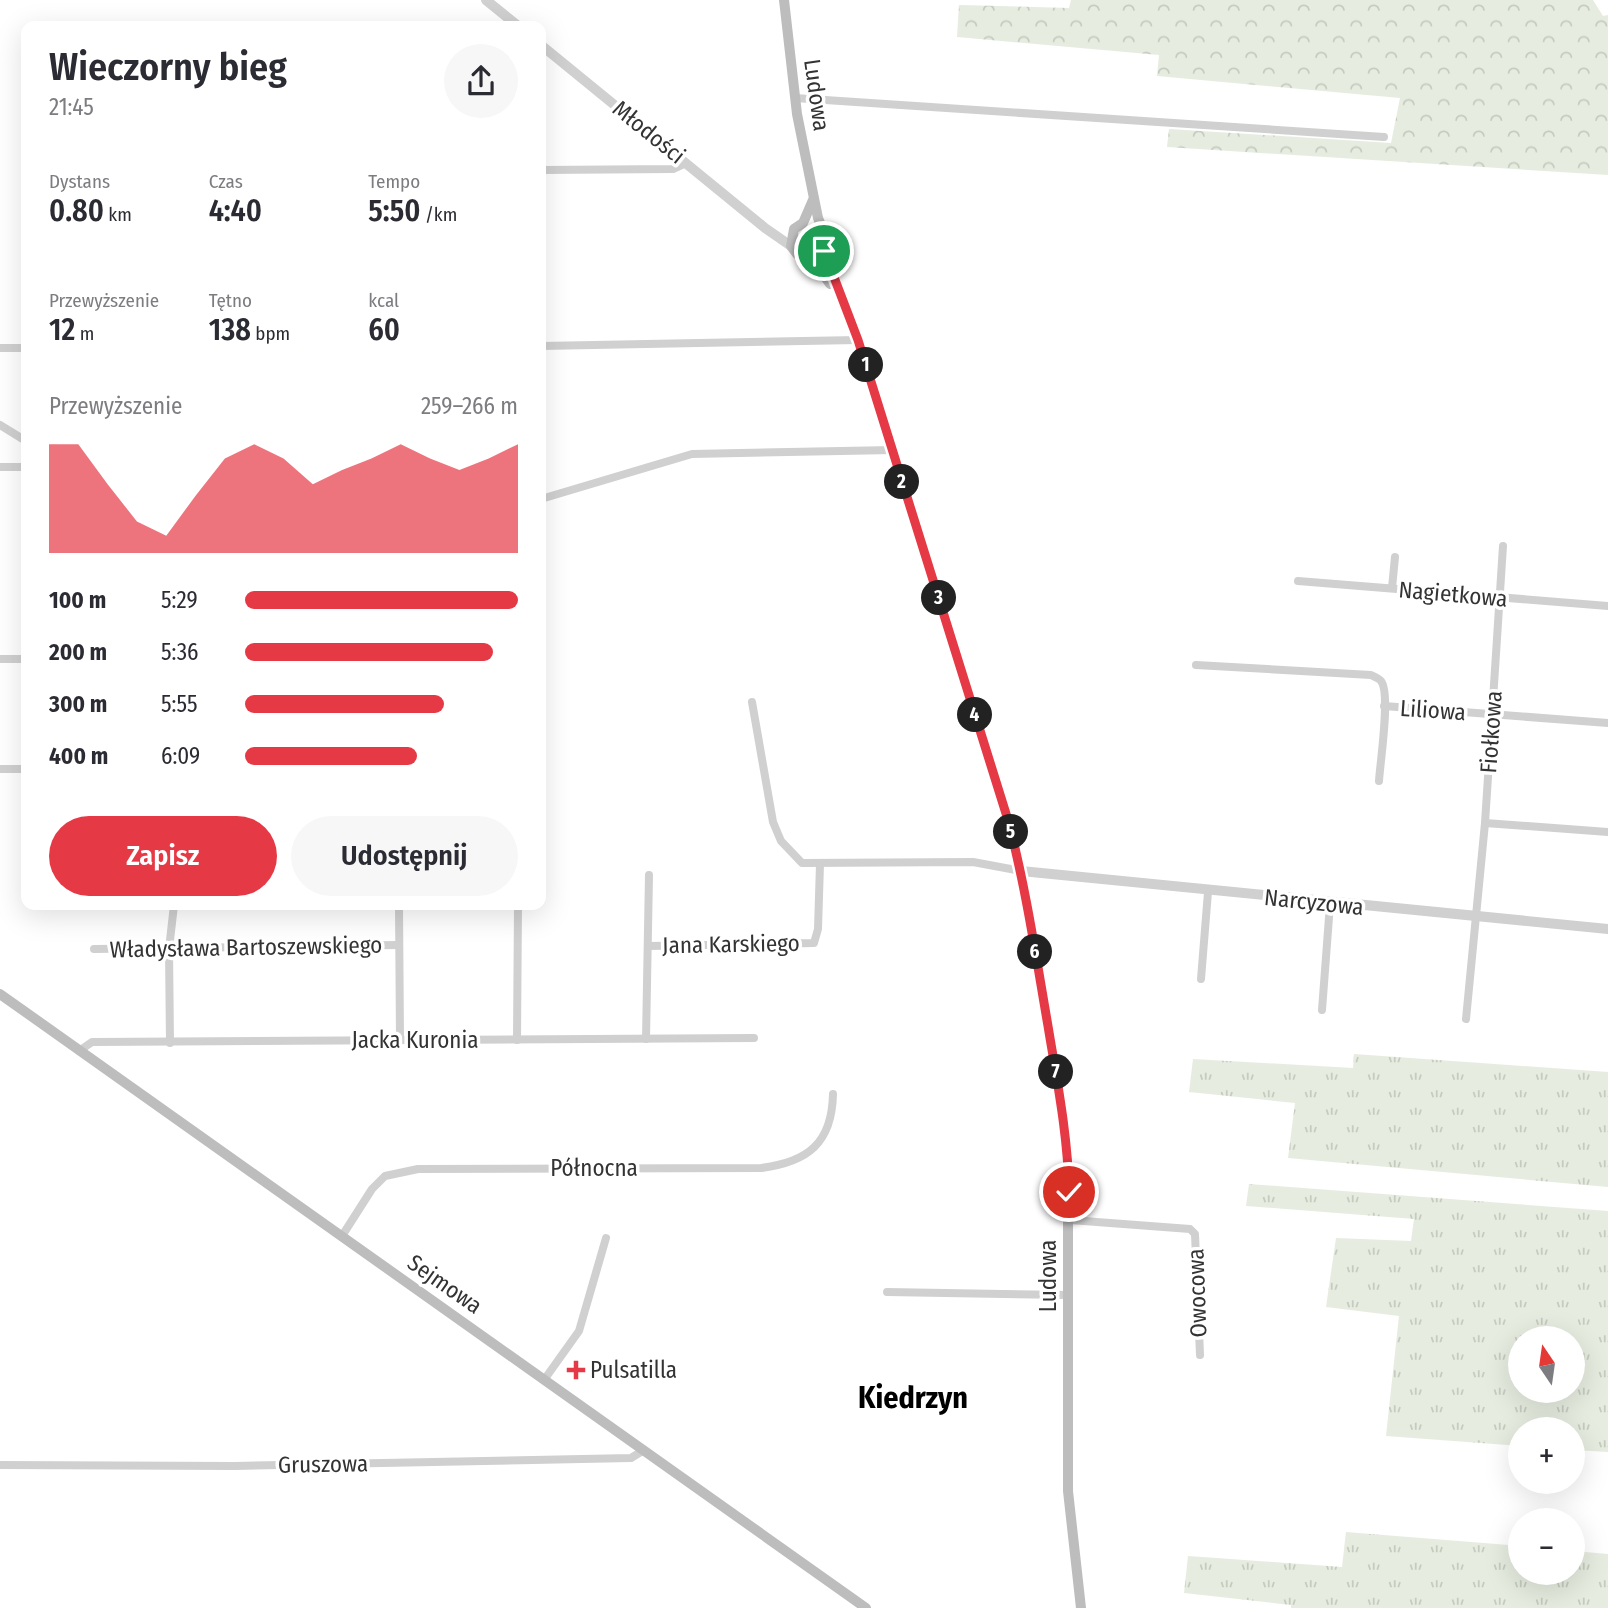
<!DOCTYPE html>
<html lang="pl">
<head>
<meta charset="utf-8">
<style>
  body { margin:0; font-family:"Fira Sans Condensed",sans-serif; background:#f7f7f7; color:#2b2b33; height:100vh; display:flex; flex-direction:column; font-size:26px; white-space:nowrap }
  * { box-sizing:border-box; margin:0 }
  p { font-size:23px; color:#7c7c81 }
  .icon { flex:none; width:38px; height:38px; fill:none; stroke:currentColor; stroke-width:2; stroke-linecap:round; stroke-linejoin:round }
  .map { position:relative; flex:1; overflow:hidden }
  .drawer { position:absolute; left:21px; top:21px; width:525px; height:889px; display:flex; flex-direction:column; background:#fff; border-radius:14px; box-shadow:0 7px 28px #0002 }
  .drawer>* { flex:none }
  .needle { width:46px; rotate:347deg }
  .controls { position:absolute; left:1508px; top:1326px; display:grid; gap:14px }
  .controls a { display:grid; place-items:center; width:77px; height:77px; border-radius:50%; background:#fff; box-shadow:0 7px 28px #0002; font-size:35px }
  .pin { position:absolute; display:grid; place-items:center; width:60px; height:60px; color:#fff; margin:-30px; border:4px solid #fff; border-radius:50%; box-shadow:0 2px 7px #0007 }
  .km { position:absolute; width:35px; height:35px; margin:-18px; border-radius:50%; background:#222; color:#fff; font-size:19px; line-height:35px; text-align:center }
  .round { display:grid; place-items:center; flex:none; width:74px; height:74px; border-radius:37px; background:#f7f7f7 }
  .overview { display:flex; align-items:center; justify-content:space-between; height:119px; padding:0 28px }
  h1 { font-size:38px; font-weight:600; line-height:52px }
  .stats { display:grid; grid-template-columns:repeat(3,1fr); gap:10px; height:119px; padding:7px 28px }
  .stats div { display:grid; align-content:center }
  .stats b { font-size:30px; font-weight:600 }
  .stats small { font-size:19px; font-weight:400 }
  .stats p { font-size:19px }
  .chart { height:196px; padding:14px 28px }
  .chart p { display:flex; justify-content:space-between }
  .chart svg { width:100%; height:126px; margin-top:7px; fill:#e63946; opacity:.7 }
  .action { display:flex; gap:14px; margin-top:auto; padding:14px 28px }
  .action a { flex:1; height:80px; border-radius:42px; background:#e63946; color:#fff; font-size:28px; font-weight:600; line-height:80px; text-align:center }
  .action a+a { background:#f7f7f7; color:#2b2b33 }
  ul { padding:0 28px; list-style:none; font-size:23px }
  li { display:grid; grid-template-columns:112px 84px 1fr; align-items:center; height:52px }
  li i { height:18px; border-radius:9px; background:#e63946 }
  .map>svg:first-child { display:block }
  .grass { fill:url(#grass-tufts); fill-rule:evenodd }
  .forest { fill:url(#forest-crowns) }
  .lines { fill:none; stroke-linecap:round; stroke-linejoin:round }
  .minor { stroke:#d0d0d0; stroke-width:8 }
  .tertiary { stroke:#d0d0d0; stroke-width:10 }
  .secondary { stroke:#bdbdbd; stroke-width:10 }
  .route-casing { stroke:#fff; stroke-width:14 }
  .route { stroke:#e63946; stroke-width:9 }
  .poi-dot { fill:#e63946; stroke:#fff; stroke-width:2.5 }
  .labels { text-anchor:middle; stroke-width:7; stroke-linejoin:round; paint-order:stroke }
  .street-label { font-size:23px; fill:#333; stroke:#fff }
  .poi-label { font-size:23px; fill:#333; stroke:#fff; text-anchor:start }
  .district-label { font-size:30px; font-weight:bold; fill:#000; stroke:#fff }
</style>
</head>
<body>
<div class="map">
<svg width="1608" height="1608" viewBox="0 0 1608 1608">
  <defs>
    <pattern id="grass-tufts" width="24" height="20" patternUnits="userSpaceOnUse" patternTransform="scale(1.75)"><rect width="24" height="20" fill="#e6ecdf"/><path d="M3 7l-1-3M5 7V3M7 7l1-3M15 17l-1-3M17 17v-4M19 17l1-3" fill="none" stroke="#c6cbc0"/></pattern>
    <pattern id="forest-crowns" width="20" height="18" patternUnits="userSpaceOnUse" patternTransform="scale(1.75)"><rect width="20" height="18" fill="#e6ecdf"/><path d="M2 6a3 3 0 1 1 6 0M12 15a3 3 0 1 1 6 0" fill="none" stroke="#c6cbc0"/></pattern>
  </defs>
  <rect width="100%" height="100%" fill="#fff"/>
  <g class="grass">
    <circle cx="808" cy="241" r="11"/>
    <polygon points="1354,1054 1608,1072 1608,1187 1288,1158 1295,1103 1189,1092 1193,1059 1353,1068"/>
    <path d="M1249,1184L1608,1211V1452L1573,1450V1430H1521V1446L1386,1436L1399,1316L1326,1307L1336,1238L1411,1241L1414,1219L1246,1206ZM1521,1339H1573V1391H1521Z"/>
    <polygon points="1346,1532 1521,1546 1521,1573 1573,1573 1573,1551 1608,1554 1608,1608 1291,1608 1291,1605 1184,1593 1188,1556 1342,1567"/>
  </g>
  <polygon class="forest" points="1071,0 1593,0 1603,16 1608,15 1608,175 1167,147 1169,129 1391,143 1400,98 1157,76 1159,55 957,37 959,5 1069,8"/>
  <g class="lines">
    <g class="minor">
      <polyline points="795,98 1384,137"/>
      <polyline points="541,170 673,169 686,163"/>
      <polyline points="541,346 858,340"/>
      <polyline points="0,348 26,348"/>
      <polyline points="0,425 26,441"/>
      <polyline points="0,467 26,467"/>
      <polyline points="541,499 692,454 893,450"/>
      <polyline points="1298,581 1608,606"/>
      <polyline points="1392,588 1395,557"/>
      <polyline points="0,659 26,659"/>
      <path d="M1196,665L1371,675C1373,676 1380,679 1381,681C1391,693 1380,763 1379,781"/>
      <polyline points="752,702 773,822 781,841 802,863 973,862 1021,871"/>
      <polyline points="1384,706 1608,723"/>
      <polyline points="0,769 26,769"/>
      <polyline points="1485,823 1608,832"/>
      <polyline points="399,905 400,1040"/>
      <polyline points="649,946 814,943 818,929 820,864"/>
      <polyline points="94,949 399,945"/>
      <polyline points="1201,979 1208,892"/>
      <polyline points="1322,1010 1330,904"/>
      <polyline points="1466,1019 1485,823 1503,546"/>
      <polyline points="646,1039 649,875"/>
      <polyline points="517,1040 518,905"/>
      <polyline points="170,1043 169,949 174,905"/>
      <polyline points="79,1051 92,1042 754,1038"/>
      <polyline points="1070,1220 1190,1229 1195,1234 1200,1355"/>
      <path d="M342,1236L372,1189L385,1176L418,1169L761,1168C808,1162 832,1143 833,1094"/>
      <polyline points="887,1292 1069,1295"/>
      <polyline points="544,1380 579,1331 606,1238"/>
      <polyline points="0,1465 235,1466 631,1458 644,1450"/>
    </g>
    <g class="tertiary">
      <polyline points="486,0 518,26"/>
      <polyline points="541,45 765,228 791,246"/>
      <polyline points="1021,871 1608,929"/>
    </g>
    <g class="secondary">
      <polyline points="784,0 797,114 818,218 825,235 824,254 858,340 1008,820 1026,898 1068,1148 1068,1491 1081,1608"/>
      <polyline points="813,200 803,223 794,229 791,246 797,254 816,264 830,284"/>
      <polyline points="0,994 866,1608"/>
    </g>
  </g>
  <g class="lines">
    <defs>
      <path id="route" d="M824,251L858,340L1008,820C1026,888 1036,957 1048,1026C1057,1081 1068,1136 1069,1192"/>
    </defs>
    <use href="#route" class="route-casing"/>
    <use href="#route" class="route"/>
  </g>
  <path class="poi-dot" d="M572.5 1359.5h7v7h7v7h-7v7h-7v-7h-7v-7h7z"/>
  <g class="labels">
    <g class="street-label">
      <text transform="translate(817 95) rotate(82)" y="8">Ludowa</text>
      <text transform="translate(649 132) rotate(39)" y="8">Młodości</text>
      <text transform="translate(1453 594) rotate(5)" y="8">Nagietkowa</text>
      <text transform="translate(1433 710) rotate(4)" y="8">Liliowa</text>
      <text transform="translate(1491 732) rotate(-86)" y="8">Fiołkowa</text>
      <text transform="translate(1314 902) rotate(6)" y="8">Narcyzowa</text>
      <text transform="translate(731 944) rotate(-1)" y="8">Jana Karskiego</text>
      <text transform="translate(246 947) rotate(-1)" y="8">Władysława Bartoszewskiego</text>
      <text x="415" y="1048">Jacka Kuronia</text>
      <text x="594" y="1176">Północna</text>
      <text transform="translate(1048 1276) rotate(-90)" y="8">Ludowa</text>
      <text transform="translate(445 1284) rotate(35)" y="8">Sejmowa</text>
      <text transform="translate(1197 1293) rotate(-92)" y="8">Owocowa</text>
      <text transform="translate(323 1464) rotate(-1)" y="8">Gruszowa</text>
    </g>
    <g class="poi-label">
      <text x="590" y="1378">Pulsatilla</text>
    </g>
    <g class="district-label">
      <text x="913" y="1408">Kiedrzyn</text>
    </g>
  </g>
</svg>
<div class="controls">
<a><svg class="needle" viewBox="-14 -14 28 28"><path d="M0-13l5 13h-10z" fill="#e53935"/><path d="M0 13l5-13h-10z" fill="#7c7c81"/></svg></a>
<a>+</a>
<a>−</a>
</div>
<div class="pin" style="left:824px;top:251px;background:#1e9e55"><svg class="icon" aria-label="arrive" viewBox="0 0 24 24"><path d="M6 21V4h12l-3 4 3 4H6"/></svg></div>
<div class="pin" style="left:1069px;top:1192px;background:#d93025"><svg class="icon" aria-label="check" viewBox="0 0 24 24"><path d="M5 12l5 5 9-10"/></svg></div>
<b class="km" style="left:866px;top:365px">1</b>
<b class="km" style="left:902px;top:482px">2</b>
<b class="km" style="left:939px;top:598px">3</b>
<b class="km" style="left:975px;top:715px">4</b>
<b class="km" style="left:1011px;top:832px">5</b>
<b class="km" style="left:1035px;top:952px">6</b>
<b class="km" style="left:1056px;top:1072px">7</b>
<section class="drawer">
<div class="overview"><div><h1>Wieczorny bieg</h1><p>21:45</p></div><a class="round"><svg class="icon" aria-label="share" viewBox="0 0 24 24"><path d="M12 15V3M7 8l5-5 5 5M5 13v7h14v-7"/></svg></a></div>
<div class="stats">
<div><p>Dystans</p><b>0.80<small> km</small></b></div>
<div><p>Czas</p><b>4:40</b></div>
<div><p>Tempo</p><b>5:50<small> /km</small></b></div>
</div>
<div class="stats">
<div><p>Przewyższenie</p><b>12<small> m</small></b></div>
<div><p>Tętno</p><b>138<small> bpm</small></b></div>
<div><p>kcal</p><b>60</b></div>
</div>
<div class="chart"><p><span>Przewyższenie</span>259–266 m</p>
<svg viewBox="0 0 160 44" preserveAspectRatio="none"><path d="M0 44V6L10 6L20 20L30 33L40 38L50 24L60 11L70 6L80 11L90 20L100 15L110 11L120 6L130 11L140 15L150 11L160 6V44z"/></svg>
</div>
<ul>
<li><b>100 m</b>5:29<i style="width:100%"></i></li>
<li><b>200 m</b>5:36<i style="width:91%"></i></li>
<li><b>300 m</b>5:55<i style="width:73%"></i></li>
<li><b>400 m</b>6:09<i style="width:63%"></i></li>
</ul>
<div class="action"><a>Zapisz</a><a>Udostępnij</a></div>
</section>
</div>
</body>
</html>
